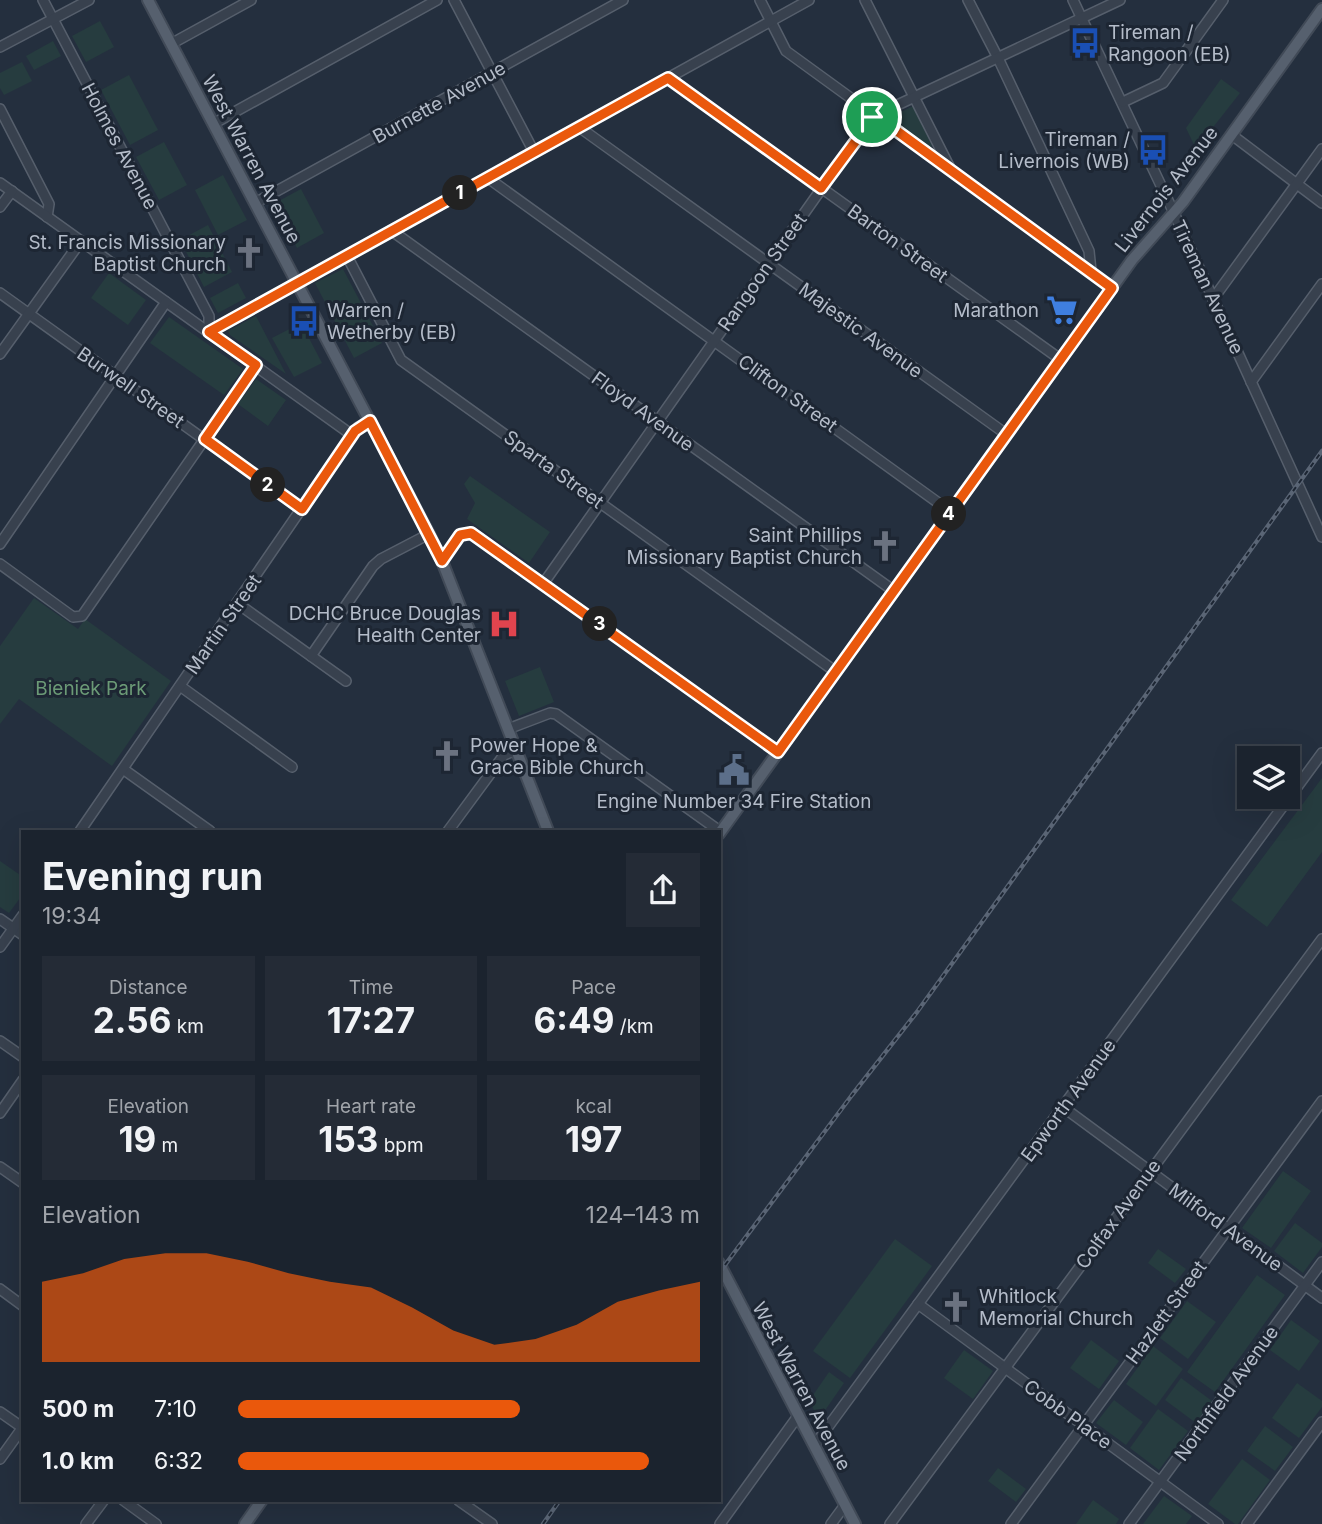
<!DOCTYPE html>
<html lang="en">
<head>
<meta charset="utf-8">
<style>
  body { margin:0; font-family:Inter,sans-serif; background:#242b36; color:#f1f3f6; height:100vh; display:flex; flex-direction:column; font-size:26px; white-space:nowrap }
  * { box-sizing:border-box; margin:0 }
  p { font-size:23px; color:#a0a4aa }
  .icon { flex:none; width:38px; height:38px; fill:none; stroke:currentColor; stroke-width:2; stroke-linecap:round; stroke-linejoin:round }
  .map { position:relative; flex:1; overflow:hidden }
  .side { position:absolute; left:21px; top:830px; width:700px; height:672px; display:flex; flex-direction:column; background:#1b232e; border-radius:0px; box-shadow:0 7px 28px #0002,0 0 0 2px #39404a }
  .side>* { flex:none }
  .tools { position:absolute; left:1237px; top:746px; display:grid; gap:14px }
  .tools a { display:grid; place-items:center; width:63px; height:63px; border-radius:0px; background:#1b232e; box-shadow:0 7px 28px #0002,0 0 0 2px #39404a; font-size:35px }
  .pin { position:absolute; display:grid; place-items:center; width:60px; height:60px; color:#fff; margin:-30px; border:4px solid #fff; border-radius:50%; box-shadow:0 2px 7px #0007 }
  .km { position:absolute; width:35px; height:35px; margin:-18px; border-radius:50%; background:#222; color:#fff; font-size:19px; line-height:35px; text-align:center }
  .round { display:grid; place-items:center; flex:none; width:74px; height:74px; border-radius:0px; background:#242b36 }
  .overview { display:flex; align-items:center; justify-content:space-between; height:119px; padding:0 21px }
  h1 { font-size:38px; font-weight:700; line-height:52px }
  .stats { display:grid; grid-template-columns:repeat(3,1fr); gap:10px; height:119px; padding:7px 21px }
  .stats div { display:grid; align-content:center; border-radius:0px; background:#242b36; text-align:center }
  .stats b { font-size:35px; font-weight:700 }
  .stats small { font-size:19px; font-weight:400 }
  .stats p { font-size:19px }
  .chart { height:196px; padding:14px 21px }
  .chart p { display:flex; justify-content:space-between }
  .chart svg { width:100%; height:126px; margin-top:7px; fill:#ea580c; opacity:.7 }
  ul { padding:0 21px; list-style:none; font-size:23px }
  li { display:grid; grid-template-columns:112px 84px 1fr; align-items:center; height:52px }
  li i { height:18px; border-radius:9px; background:#ea580c }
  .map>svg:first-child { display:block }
  .green { fill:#263c3f }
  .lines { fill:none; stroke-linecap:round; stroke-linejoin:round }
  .minor-casing { stroke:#565f6c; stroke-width:12 }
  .major-casing { stroke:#414a57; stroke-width:14 }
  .minor { stroke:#38414e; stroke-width:9 }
  .major { stroke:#56606e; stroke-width:10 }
  .rail-casing { stroke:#5a6575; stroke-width:4.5 }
  .rail { stroke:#1d2633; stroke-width:2; stroke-dasharray:5; stroke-linecap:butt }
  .route-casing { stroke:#fff; stroke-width:14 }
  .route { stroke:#ea580c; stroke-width:9 }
  .labels { text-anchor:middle; stroke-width:6; stroke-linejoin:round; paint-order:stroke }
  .poi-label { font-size:19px; fill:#b4bcc9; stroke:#1d2633; text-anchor:end }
  .street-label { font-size:19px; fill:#b4bcc9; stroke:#1d2633 }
  .park-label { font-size:19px; fill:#6b9a76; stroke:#1d2633 }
</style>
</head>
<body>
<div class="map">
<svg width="1322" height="1524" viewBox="0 0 1322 1524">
  <rect width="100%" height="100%" fill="#242f3e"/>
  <g class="green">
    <polygon points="100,21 114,47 86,62 72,36"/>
    <polygon points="53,41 61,56 34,70 26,56"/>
    <polygon points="22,62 32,81 4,95 0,88 0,73"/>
    <polygon points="129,75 158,130 130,145 101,90"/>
    <polygon points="1221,79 1240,93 1196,149 1186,128"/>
    <polygon points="913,106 932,146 930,147 889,118"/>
    <polygon points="164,142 187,185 159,200 136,157"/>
    <polygon points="223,175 247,220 218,235 195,190"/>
    <polygon points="301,189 324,233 297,248 273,204"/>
    <polygon points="208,225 232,272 204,287 180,240"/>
    <polygon points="343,269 382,343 354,358 315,283"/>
    <polygon points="109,273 146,300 128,325 91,298"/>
    <polygon points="238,283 246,298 218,313 210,298"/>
    <polygon points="256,316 286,374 230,335 228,331"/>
    <polygon points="169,317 243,369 224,395 150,343"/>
    <polygon points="301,323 322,363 294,377 272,338"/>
    <polygon points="256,379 286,400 268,426 238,404"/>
    <polygon points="470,476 550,532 529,563 467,519 475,503 464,484"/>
    <polygon points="34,598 78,629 85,619 171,681 112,766 19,699 0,724 0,646"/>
    <polygon points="540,667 554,702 519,716 505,681"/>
    <polygon points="1322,778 1322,852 1267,927 1231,900"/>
    <polygon points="0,861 23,877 23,894 9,913 0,907"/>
    <polygon points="1283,1171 1311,1191 1271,1248 1242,1228"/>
    <polygon points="1295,1223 1322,1243 1322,1247 1303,1273 1274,1251"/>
    <polygon points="895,1239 932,1266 850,1378 813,1351"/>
    <polygon points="1158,1249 1186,1269 1175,1283 1148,1263"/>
    <polygon points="1257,1275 1285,1295 1215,1392 1187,1372"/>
    <polygon points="1187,1301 1216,1322 1188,1359 1160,1338"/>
    <polygon points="1291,1320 1320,1341 1299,1371 1270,1350"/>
    <polygon points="1091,1340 1119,1361 1099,1389 1070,1368"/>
    <polygon points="1153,1346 1183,1369 1156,1406 1126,1384"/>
    <polygon points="964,1350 993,1371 973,1399 944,1378"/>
    <polygon points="829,1372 844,1383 819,1419 809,1401"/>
    <polygon points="1181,1378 1212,1401 1196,1423 1165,1400"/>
    <polygon points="1297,1383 1322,1401 1322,1407 1299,1438 1272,1418"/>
    <polygon points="1114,1400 1143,1422 1126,1445 1096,1423"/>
    <polygon points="1158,1409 1188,1431 1159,1470 1130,1448"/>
    <polygon points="1265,1426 1293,1447 1275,1471 1247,1451"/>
    <polygon points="1242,1459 1270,1480 1238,1524 1235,1524 1208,1504"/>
    <polygon points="998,1468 1026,1489 1016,1502 988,1481"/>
    <polygon points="1164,1496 1192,1516 1186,1524 1143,1524"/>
    <polygon points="1093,1500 1119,1519 1116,1524 1076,1524"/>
  </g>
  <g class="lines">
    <defs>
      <g id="minor">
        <polyline points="43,0 209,316 209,332"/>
        <polyline points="454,0 534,152"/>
        <polyline points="760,0 786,51 1112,288"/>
        <polyline points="865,0 949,166"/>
        <polyline points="968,0 998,58 1089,251 1091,271"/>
        <polyline points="1073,0 1174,213 1322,537"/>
        <polyline points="171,44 251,0"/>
        <polyline points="0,47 89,0"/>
        <polyline points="668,78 1060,359"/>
        <polyline points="1123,102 1163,83 1223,0"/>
        <polyline points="0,109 49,204 47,217"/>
        <polyline points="213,124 437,0"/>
        <polyline points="579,127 1006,434"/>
        <polyline points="1232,135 1322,203"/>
        <polyline points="488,178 951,512"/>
        <polyline points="0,183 352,435"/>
        <polyline points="255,203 623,0"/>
        <polyline points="0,207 12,191"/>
        <polyline points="392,231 894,591"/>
        <polyline points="347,256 401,360 836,672"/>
        <polyline points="0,293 301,509"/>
        <polyline points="1213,299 1322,149"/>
        <polyline points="209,332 809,0"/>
        <polyline points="0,354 81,241"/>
        <polyline points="1251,382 1322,284"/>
        <polyline points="0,544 166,302"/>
        <polyline points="442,561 460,535 472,533 778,752"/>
        <polyline points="0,564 73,617 82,616 256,365"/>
        <polyline points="543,584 872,117 1120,0"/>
        <polyline points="237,603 346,681"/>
        <polyline points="311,656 373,566 381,559 429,534"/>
        <polyline points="180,686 292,767"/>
        <polyline points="508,729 550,713 556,714 721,832"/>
        <polyline points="123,769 210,831"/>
        <polyline points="80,831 352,435 358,427 370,421"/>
        <polyline points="448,831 504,755 516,750"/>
        <polyline points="0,919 23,935"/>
        <polyline points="0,947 23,915"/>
        <polyline points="0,1041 23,1057"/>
        <polyline points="1063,1107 1322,1298"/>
        <polyline points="0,1113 23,1080"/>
        <polyline points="0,1167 23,1183"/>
        <polyline points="0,1289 23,1306"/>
        <polyline points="918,1304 1218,1524"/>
        <polyline points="0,1412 23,1428"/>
        <polyline points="814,1446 1322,753"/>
        <polyline points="0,1459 23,1427"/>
        <polyline points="123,1500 156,1524"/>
        <polyline points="458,1500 492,1524"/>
        <polyline points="86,1524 104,1500"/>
        <polyline points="720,1524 798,1416"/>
        <polyline points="831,1524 845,1505"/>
        <polyline points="890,1524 1322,939"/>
        <polyline points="1011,1524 1322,1101"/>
        <polyline points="1129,1524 1322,1262"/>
        <polyline points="1247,1524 1322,1422"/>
      </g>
      <g id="major">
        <polyline points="148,0 429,534 442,561 548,831"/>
        <polyline points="719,834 1132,260 1183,202 1322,9"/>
        <polyline points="719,1263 855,1524"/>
        <polyline points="245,1524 262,1500"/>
      </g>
    </defs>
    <use href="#minor" class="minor-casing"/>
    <use href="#major" class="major-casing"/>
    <use href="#minor" class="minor"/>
    <use href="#major" class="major"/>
    <defs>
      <g id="rail">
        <polyline points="719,1273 852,1095 917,1012 1322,451"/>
        <polyline points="543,1524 560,1500"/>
      </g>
    </defs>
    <use href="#rail" class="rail-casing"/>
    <use href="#rail" class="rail"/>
  </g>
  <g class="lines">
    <defs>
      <polygon id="route" points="668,78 821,188 875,115 1112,288 778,752 471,533 460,535 442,561 370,421 355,431 302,509 205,439 256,365 209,332"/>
    </defs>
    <use href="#route" class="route-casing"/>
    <use href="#route" class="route"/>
  </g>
  <defs>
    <symbol id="bus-bare" viewBox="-9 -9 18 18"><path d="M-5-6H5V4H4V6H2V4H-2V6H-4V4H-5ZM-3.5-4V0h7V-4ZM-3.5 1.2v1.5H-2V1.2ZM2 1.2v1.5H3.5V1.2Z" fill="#1a4fb4" stroke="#1d2633" stroke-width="2.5" paint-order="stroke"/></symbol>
    <symbol id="church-bare" viewBox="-9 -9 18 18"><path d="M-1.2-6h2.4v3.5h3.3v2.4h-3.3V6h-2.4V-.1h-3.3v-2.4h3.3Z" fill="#6b7280" stroke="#1d2633" stroke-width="2.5" paint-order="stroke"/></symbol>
    <symbol id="supermarket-bare" viewBox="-9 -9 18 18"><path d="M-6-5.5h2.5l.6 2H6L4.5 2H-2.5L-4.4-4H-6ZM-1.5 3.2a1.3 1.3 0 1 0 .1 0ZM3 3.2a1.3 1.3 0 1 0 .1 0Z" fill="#3f7fe0" stroke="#1d2633" stroke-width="2.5" paint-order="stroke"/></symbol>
    <symbol id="hospital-bare" viewBox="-9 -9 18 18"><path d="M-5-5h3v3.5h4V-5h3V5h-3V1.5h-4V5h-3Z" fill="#e0444e" stroke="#1d2633" stroke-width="2.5" paint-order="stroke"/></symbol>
    <symbol id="civic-bare" viewBox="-9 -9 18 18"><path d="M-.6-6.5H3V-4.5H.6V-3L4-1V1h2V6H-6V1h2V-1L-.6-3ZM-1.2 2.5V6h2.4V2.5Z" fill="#5c6f8a" stroke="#1d2633" stroke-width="2.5" paint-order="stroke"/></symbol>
  </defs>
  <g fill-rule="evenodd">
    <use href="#bus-bare" x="1063" y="21" width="44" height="44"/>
    <use href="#bus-bare" x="1131" y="128" width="44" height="44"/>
    <use href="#church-bare" x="227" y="231" width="44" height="44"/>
    <use href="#supermarket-bare" x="1040" y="288" width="44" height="44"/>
    <use href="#bus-bare" x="282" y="299" width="44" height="44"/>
    <use href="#church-bare" x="863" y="524" width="44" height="44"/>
    <use href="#hospital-bare" x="482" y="602" width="44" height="44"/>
    <use href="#church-bare" x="425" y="734" width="44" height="44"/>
    <use href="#civic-bare" x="712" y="748" width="44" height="44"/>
    <use href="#church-bare" x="934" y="1285" width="44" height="44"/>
  </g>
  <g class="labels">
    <g class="poi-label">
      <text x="1108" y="39" text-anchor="start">Tireman /<tspan x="1108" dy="22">Rangoon (EB)</tspan></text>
      <text x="1130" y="146">Tireman /<tspan x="1130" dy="22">Livernois (WB)</tspan></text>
      <text x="226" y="249">St. Francis Missionary<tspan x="226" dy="22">Baptist Church</tspan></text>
      <text x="327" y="317" text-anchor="start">Warren /<tspan x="327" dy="22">Wetherby (EB)</tspan></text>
      <text x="1039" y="317">Marathon</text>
      <text x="862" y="542">Saint Phillips<tspan x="862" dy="22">Missionary Baptist Church</tspan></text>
      <text x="481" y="620">DCHC Bruce Douglas<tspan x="481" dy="22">Health Center</tspan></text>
      <text x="470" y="752" text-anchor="start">Power Hope &amp;<tspan x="470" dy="22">Grace Bible Church</tspan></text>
      <text x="734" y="808" text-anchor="middle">Engine Number 34 Fire Station</text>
      <text x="979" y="1303" text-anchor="start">Whitlock<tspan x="979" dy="22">Memorial Church</tspan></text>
    </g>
    <g class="street-label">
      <text transform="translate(439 102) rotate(-29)" y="7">Burnette Avenue</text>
      <text transform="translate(120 146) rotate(62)" y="7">Holmes Avenue</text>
      <text transform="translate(252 159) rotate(62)" y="7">West Warren Avenue</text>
      <text transform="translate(1166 189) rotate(-52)" y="7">Livernois Avenue</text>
      <text transform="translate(898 243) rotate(36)" y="7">Barton Street</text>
      <text transform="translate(762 272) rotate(-55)" y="7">Rangoon Street</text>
      <text transform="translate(1208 287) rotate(65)" y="7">Tireman Avenue</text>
      <text transform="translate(861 330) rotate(36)" y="7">Majestic Avenue</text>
      <text transform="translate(131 387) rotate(35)" y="7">Burwell Street</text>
      <text transform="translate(788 393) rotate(36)" y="7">Clifton Street</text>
      <text transform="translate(643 411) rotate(36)" y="7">Floyd Avenue</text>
      <text transform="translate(554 469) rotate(36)" y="7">Sparta Street</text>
      <text transform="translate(223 624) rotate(-55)" y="7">Martin Street</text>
      <text transform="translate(1068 1100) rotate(-54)" y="7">Epworth Avenue</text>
      <text transform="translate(1118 1214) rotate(-54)" y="7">Colfax Avenue</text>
      <text transform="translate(1226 1227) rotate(36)" y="7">Milford Avenue</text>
      <text transform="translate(1166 1312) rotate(-54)" y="7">Hazlett Street</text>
      <text transform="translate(802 1386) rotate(62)" y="7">West Warren Avenue</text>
      <text transform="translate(1226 1393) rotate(-54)" y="7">Northfield Avenue</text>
      <text transform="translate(1068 1414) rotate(36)" y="7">Cobb Place</text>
    </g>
    <g class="park-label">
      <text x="91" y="695">Bieniek Park</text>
    </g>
  </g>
</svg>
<div class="tools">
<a><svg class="icon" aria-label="layers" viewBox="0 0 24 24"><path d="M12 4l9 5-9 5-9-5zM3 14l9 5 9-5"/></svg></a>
</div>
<div class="pin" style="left:872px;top:117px;background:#1e9e55"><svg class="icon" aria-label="arrive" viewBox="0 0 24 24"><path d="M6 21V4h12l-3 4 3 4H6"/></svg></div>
<b class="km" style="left:460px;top:193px">1</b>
<b class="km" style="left:268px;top:485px">2</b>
<b class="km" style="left:600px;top:624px">3</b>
<b class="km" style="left:949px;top:514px">4</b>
<section class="side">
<div class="overview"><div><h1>Evening run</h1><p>19:34</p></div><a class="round"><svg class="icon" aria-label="share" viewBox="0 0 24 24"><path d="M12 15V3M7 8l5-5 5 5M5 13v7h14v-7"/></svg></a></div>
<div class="stats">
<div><p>Distance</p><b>2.56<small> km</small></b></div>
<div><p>Time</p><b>17:27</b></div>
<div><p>Pace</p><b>6:49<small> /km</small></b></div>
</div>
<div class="stats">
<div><p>Elevation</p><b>19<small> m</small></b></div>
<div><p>Heart rate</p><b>153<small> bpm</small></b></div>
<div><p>kcal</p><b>197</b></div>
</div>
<div class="chart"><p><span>Elevation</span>124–143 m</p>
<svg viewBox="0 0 160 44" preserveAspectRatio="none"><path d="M0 44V16L10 13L20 8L30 6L40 6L50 9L60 13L70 16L80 18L90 25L100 33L110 38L120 36L130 31L140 23L150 19L160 16V44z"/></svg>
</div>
<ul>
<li><b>500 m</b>7:10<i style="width:61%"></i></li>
<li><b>1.0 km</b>6:32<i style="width:89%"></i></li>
</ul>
</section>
</div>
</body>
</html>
